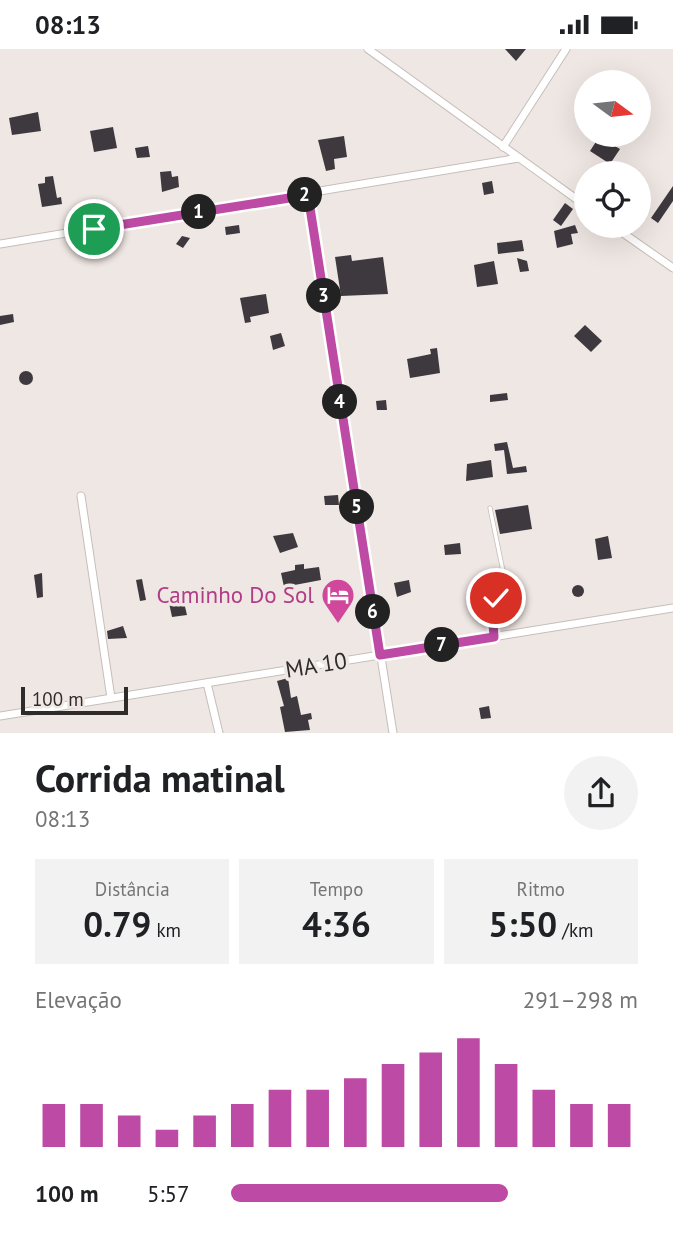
<!DOCTYPE html>
<html lang="pt">
<head>
<meta charset="utf-8">
<style>
  body { margin:0; font-family:"PT Sans",sans-serif; background:#f2f2f2; color:#202124; height:100vh; display:flex; flex-direction:column; font-size:26px; white-space:nowrap }
  * { box-sizing:border-box; margin:0 }
  p { font-size:23px; color:#757577 }
  .icon { flex:none; width:38px; height:38px; fill:none; stroke:currentColor; stroke-width:2; stroke-linecap:round; stroke-linejoin:round }
  .map { position:relative; height:684px; overflow:hidden }
  .side { display:flex; flex-direction:column; background:#fff; flex:1 }
  .side>* { flex:none }
  .needle { width:46px; rotate:105deg }
  .tools { position:absolute; left:574px; top:21px; display:grid; gap:14px }
  .tools a { display:grid; place-items:center; width:77px; height:77px; border-radius:50%; background:#fff; box-shadow:0 7px 28px #0002; font-size:35px }
  .scale { position:absolute; left:21px; bottom:18px; width:107px; box-sizing:border-box; padding-left:7px; border:4px solid #2e2b2a; border-top:0; font-size:19px; line-height:24px; white-space:nowrap; color:#2e2b2a; -webkit-text-stroke:5px #efe7e3; paint-order:stroke }
  .pin { position:absolute; display:grid; place-items:center; width:60px; height:60px; color:#fff; margin:-30px; border:4px solid #fff; border-radius:50%; box-shadow:0 2px 7px #0007 }
  .km { position:absolute; width:35px; height:35px; margin:-18px; border-radius:50%; background:#222; color:#fff; font-size:19px; line-height:35px; text-align:center }
  .round { display:grid; place-items:center; flex:none; width:74px; height:74px; border-radius:37px; background:#f2f2f2 }
  .headline { display:flex; align-items:center; justify-content:space-between; height:119px; padding:0 35px }
  h1 { font-size:38px; font-weight:700; line-height:52px }
  .stats { display:grid; grid-template-columns:repeat(3,1fr); gap:10px; height:119px; padding:7px 35px }
  .stats div { display:grid; align-content:center; border-radius:0px; background:#f2f2f2; text-align:center }
  .stats b { font-size:35px; font-weight:700 }
  .stats small { font-size:19px; font-weight:400 }
  .stats p { font-size:19px }
  .chart { height:196px; padding:14px 35px }
  .chart p { display:flex; justify-content:space-between }
  .chart svg { width:100%; height:126px; margin-top:7px; stroke:#bd4aa4; stroke-width:6 }
  ul { padding:0 35px; list-style:none; font-size:23px }
  li { display:grid; grid-template-columns:112px 84px 1fr; align-items:center; height:52px }
  li i { height:18px; border-radius:9px; background:#bd4aa4 }
  .status { display:flex; justify-content:space-between; align-items:center; height:49px; padding:0 35px; background:#fff; direction:ltr }
  .status svg { height:19px; fill:currentColor }
  .map>svg:first-child { display:block }
  .building { fill:#3e393e }
  .lines { fill:none; stroke-linecap:round; stroke-linejoin:round }
  .service-casing { stroke:#c5beba; stroke-width:5 }
  .minor-casing { stroke:#c5beba; stroke-width:9 }
  .service { stroke:#fff; stroke-width:3.5 }
  .minor { stroke:#fff; stroke-width:7 }
  .route-casing { stroke:#fff; stroke-width:14 }
  .route { stroke:#bd4aa4; stroke-width:9 }
  .labels { text-anchor:middle; stroke-width:7; stroke-linejoin:round; paint-order:stroke }
  .hotel-label { font-size:23px; fill:#b23c85; stroke:#efe7e3; text-anchor:end }
  .street-label { font-size:23px; fill:#2e2b2a; stroke:#efe7e3 }
</style>
</head>
<body>
<div class="status"><b>08:13</b><svg viewBox="0 0 49 12"><path d="M0 12V9h3v3zM5 12V6h3v6zM10 12V3h3v9zM15 12V0h3v12zM26 1h20v11H26zM47 4h2v5h-2z"/></svg></div>
<div class="map">
<svg width="673" height="684" viewBox="0 0 673 684">
  <rect width="100%" height="100%" fill="#efe7e3"/>
  <g class="building">
    <polygon points="505,0 526,0 516,12"/>
    <polygon points="38,63 41,82 12,86 9,69"/>
    <polygon points="113,78 117,99 94,103 90,82"/>
    <polygon points="344,87 347,108 334,110 335,120 326,122 318,91"/>
    <polygon points="599,88 620,100 610,115 590,102"/>
    <polygon points="148,97 150,108 137,109 135,99"/>
    <polygon points="171,122 172,128 178,127 179,138 162,143 160,123"/>
    <polygon points="53,127 57,149 61,148 62,155 42,158 38,135 45,134 45,128"/>
    <polygon points="492,132 494,144 484,146 482,134"/>
    <polygon points="673,137 673,152 658,174 651,169"/>
    <polygon points="565,154 573,160 561,177 553,171"/>
    <polygon points="239,176 240,184 226,186 225,178"/>
    <polygon points="575,176 578,184 571,185 573,195 557,199 554,182"/>
    <polygon points="182,187 190,189 183,199 176,195"/>
    <polygon points="522,191 524,202 498,205 497,194"/>
    <polygon points="351,206 352,212 383,208 388,245 341,247 335,208"/>
    <polygon points="517,209 527,212 529,222 520,223"/>
    <polygon points="494,212 498,235 477,238 474,216"/>
    <polygon points="266,245 269,264 250,268 251,273 245,274 240,249"/>
    <polygon points="13,265 14,273 0,276 0,267"/>
    <polygon points="585,276 602,292 591,303 574,287"/>
    <polygon points="281,284 285,297 273,301 270,287"/>
    <polygon points="437,299 440,324 410,329 407,310 431,305 430,300"/>
    <circle cx="26" cy="329" r="7"/>
    <polygon points="507,344 508,351 490,353 490,346"/>
    <polygon points="386,351 387,361 377,361 376,352"/>
    <polygon points="507,393 513,419 526,417 527,423 507,425 504,401 495,402 494,395"/>
    <polygon points="491,411 493,428 466,432 467,415"/>
    <polygon points="338,446 339,456 325,456 324,447"/>
    <polygon points="528,456 532,480 500,485 495,461"/>
    <polygon points="293,484 298,498 280,504 273,487"/>
    <polygon points="608,487 612,509 598,511 595,490"/>
    <polygon points="460,494 461,505 445,506 444,496"/>
    <polygon points="304,515 304,520 319,518 321,531 284,538 281,524 295,521 295,516"/>
    <polygon points="42,524 43,548 37,549 34,526"/>
    <polygon points="142,530 146,551 140,552 136,531"/>
    <polygon points="409,531 411,543 397,548 394,534"/>
    <circle cx="578" cy="542" r="6"/>
    <polygon points="181,541 187,566 172,568 168,549"/>
    <polygon points="123,577 127,589 108,590 107,582"/>
    <polygon points="288,629 291,649 297,647 301,666 311,664 312,670 308,671 310,681 285,683 280,658 284,657 277,632"/>
    <polygon points="489,657 491,669 481,670 479,659"/>
  </g>
  <g class="lines">
    <defs>
      <polyline id="service" points="490,459 504,527 503,538 494,554 494,588"/>
      <g id="minor">
        <polyline points="368,0 586,157"/>
        <polyline points="503,98 566,0"/>
        <polyline points="308,146 393,684"/>
        <polyline points="613,177 673,219"/>
        <polyline points="0,195 519,109"/>
        <polyline points="81,447 111,649"/>
        <polyline points="207,634 219,684"/>
        <polyline points="0,667 673,559"/>
      </g>
    </defs>
    <use href="#service" class="service-casing"/>
    <use href="#minor" class="minor-casing"/>
    <use href="#service" class="service"/>
    <use href="#minor" class="minor"/>
  </g>
  <g class="lines">
    <defs>
      <polyline id="route" points="94,180 308,146 380,606 494,588 492,562 496,549"/>
    </defs>
    <use href="#route" class="route-casing"/>
    <use href="#route" class="route"/>
  </g>
  <defs>
    <symbol id="hotel-pin" viewBox="-11 -11 22 30"><path d="M0 17L-7.5 6A9.5 9.5 0 1 1 7.5 6Z" fill="#d1479c" stroke="#efe7e3"/><path d="M-6-4.5h1.5V1H6V5H4.5V3h-9V5H-6ZM-4 0a1.8 1.8 0 1 1 3.6 0ZM.5 0V-2.5h3Q6-2.5 6 0Z" fill="#fff"/></symbol>
  </defs>
  <g fill-rule="evenodd">
    <use href="#hotel-pin" x="319" y="527" width="38" height="52"/>
  </g>
  <g class="labels">
    <g class="hotel-label">
      <text x="314" y="554">Caminho Do Sol</text>
    </g>
    <g class="street-label">
      <text transform="translate(316 616) rotate(-9)" y="8">MA 10</text>
    </g>
  </g>
</svg>
<div class="tools">
<a><svg class="needle" viewBox="-14 -14 28 28"><path d="M0-13l5 13h-10z" fill="#e53935"/><path d="M0 13l5-13h-10z" fill="#757577"/></svg></a>
<a><svg class="icon" aria-label="locate" viewBox="0 0 24 24"><circle cx="12" cy="12" r="6"/><path d="M12 2v4M12 18v4M2 12h4M18 12h4"/></svg></a>
</div>
<div class="scale">100 m</div>
<div class="pin" style="left:94px;top:180px;background:#1e9e55"><svg class="icon" aria-label="arrive" viewBox="0 0 24 24"><path d="M6 21V4h12l-3 4 3 4H6"/></svg></div>
<div class="pin" style="left:496px;top:549px;background:#d93025"><svg class="icon" aria-label="check" viewBox="0 0 24 24"><path d="M5 12l5 5 9-10"/></svg></div>
<b class="km" style="left:199px;top:163px">1</b>
<b class="km" style="left:305px;top:146px">2</b>
<b class="km" style="left:324px;top:247px">3</b>
<b class="km" style="left:340px;top:353px">4</b>
<b class="km" style="left:357px;top:458px">5</b>
<b class="km" style="left:373px;top:563px">6</b>
<b class="km" style="left:442px;top:596px">7</b>
</div>
<section class="side">
<div class="headline"><div><h1>Corrida matinal</h1><p>08:13</p></div><a class="round"><svg class="icon" aria-label="share" viewBox="0 0 24 24"><path d="M12 15V3M7 8l5-5 5 5M5 13v7h14v-7"/></svg></a></div>
<div class="stats">
<div><p>Distância</p><b>0.79<small> km</small></b></div>
<div><p>Tempo</p><b>4:36</b></div>
<div><p>Ritmo</p><b>5:50<small> /km</small></b></div>
</div>
<div class="chart"><p><span>Elevação</span>291–298 m</p>
<svg viewBox="0 0 160 44" preserveAspectRatio="none"><path d="M5 44V29M15 44V29M25 44V33M35 44V38M45 44V33M55 44V29M65 44V24M75 44V24M85 44V20M95 44V15M105 44V11M115 44V6M125 44V15M135 44V24M145 44V29M155 44V29"/></svg>
</div>
<ul>
<li><b>100 m</b>5:57<i style="width:68%"></i></li>
</ul>
</section>
</body>
</html>
